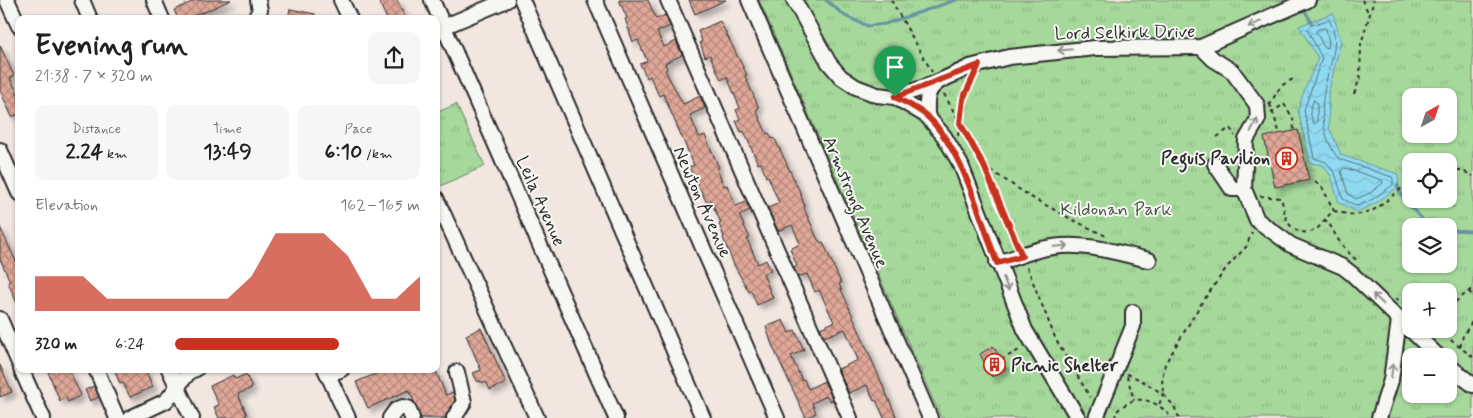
<!DOCTYPE html>
<html lang="en">
<head>
<meta charset="utf-8">
<style>
  body { margin:0; font-family:Mynerve,sans-serif; background:#f6f6f6; color:#202124; height:100vh; display:flex; flex-direction:column; font-size:19px; white-space:nowrap }
  * { box-sizing:border-box; margin:0 }
  p { font-size:16px; color:#757577 }
  .icon { flex:none; width:28px; height:28px; fill:none; stroke:currentColor; stroke-width:2; stroke-linecap:round; stroke-linejoin:round }
  .map { position:relative; flex:1; overflow:hidden }
  .sheet { position:absolute; left:15px; top:15px; width:425px; height:358px; display:flex; flex-direction:column; background:#fff; border-radius:10px; box-shadow:0 1px 4px #0004 }
  .sheet>* { flex:none }
  .needle { width:32px; rotate:40deg }
  .controls { position:absolute; left:1402px; top:88px; display:grid; gap:10px }
  .controls a { display:grid; place-items:center; width:55px; height:55px; border-radius:10px; background:#fff; box-shadow:0 1px 4px #0004; font-size:25px }
  .pin { position:absolute; display:grid; place-items:center; width:42px; height:42px; color:#fff; margin:-51px -21px; border-radius:50% 50% 50% 0; rotate:-45deg; box-shadow:0 0 5px #0007 }
  .pin .icon { rotate:45deg }
  .round { display:grid; place-items:center; flex:none; width:52px; height:52px; border-radius:10px; background:#f6f6f6 }
  .headline { display:flex; align-items:center; justify-content:space-between; height:85px; padding:0 20px }
  h1 { font-size:28px; font-weight:800; line-height:38px }
  .stats { display:grid; grid-template-columns:repeat(3,1fr); gap:8px; height:85px; padding:5px 20px }
  .stats div { display:grid; align-content:center; border-radius:10px; background:#f6f6f6; text-align:center }
  .stats b { font-size:21px; font-weight:800 }
  .stats small { font-size:14px; font-weight:400 }
  .stats p { font-size:14px }
  .chart { height:140px; padding:10px 20px }
  .chart p { display:flex; justify-content:space-between }
  .chart svg { width:100%; height:90px; margin-top:5px; fill:#c8321e; opacity:.7 }
  ul { padding:0 20px; list-style:none; font-size:16px }
  li { display:grid; grid-template-columns:80px 60px 1fr; align-items:center; height:38px }
  li i { height:12px; border-radius:6px; background:#c8321e }
  .map>svg:first-child { display:block }
  .park { fill:url(#park-tufts); stroke:#688262; fill-rule:evenodd }
  .water { fill:url(#water-waves); stroke:#6894a2 }
  .lines { fill:none; stroke-linecap:round; stroke-linejoin:round }
  .shore { stroke:#53717a; stroke-width:1 }
  .stream { stroke:#6894a2; stroke-width:3 }
  .building { fill:url(#building-cross-hatch); stroke:#2b2b2b; filter:url(#shadow) }
  .minor-casing { stroke:#2b2b2b; stroke-width:18 }
  .path { stroke:#2b2b2b; stroke-width:2; stroke-dasharray:4 4; stroke-linecap:butt }
  .minor { stroke:#f6f6f2; stroke-width:14 }
  .oneway { stroke:#90908e }
  .route-casing { stroke:#fff; stroke-width:10 }
  .route { stroke:#c8321e; stroke-width:6 }
  .labels { text-anchor:middle; stroke-width:4; stroke-linejoin:round; paint-order:stroke }
  .street-label { font-size:18px; fill:#2b2b2b; stroke:#f6f6f2 }
  .poi-label { font-size:18px; font-weight:bold; fill:#2b2b2b; stroke:#f6f6f2; text-anchor:end }
  .park-label { font-size:18px; fill:#4a5647; stroke:#f6f6f2 }
</style>
</head>
<body>
<div class="map">
<svg width="1473" height="418" viewBox="0 0 1473 418">
  <defs>
    <pattern id="park-tufts" width="24" height="20" patternUnits="userSpaceOnUse" patternTransform="scale(1.25)"><rect width="24" height="20" fill="#a5d89a"/><path d="M3 7l-1-3M5 7V3M7 7l1-3M15 17l-1-3M17 17v-4M19 17l1-3" fill="none" stroke="#8eba85"/></pattern>
    <pattern id="water-waves" width="16" height="10" patternUnits="userSpaceOnUse" patternTransform="scale(1.25)"><rect width="16" height="10" fill="#90daf1"/><path d="M0 5q4-4 8 0t8 0" fill="none" stroke="#7cbbcf"/></pattern>
    <pattern id="building-cross-hatch" width="8" height="8" patternUnits="userSpaceOnUse" patternTransform="scale(1.25)"><rect width="8" height="8" fill="#dfa798"/><path d="M0 0l8 8M0 8l8-8" fill="none" stroke="#b5887c"/></pattern>
    <filter id="shadow"><feDropShadow dx="4.5" dy="4.5" stdDeviation="2.5" flood-color="#0004"/></filter>
  </defs>
  <rect width="100%" height="100%" fill="#f1e6e0"/>
  <filter id="ink" filterUnits="userSpaceOnUse"><feTurbulence type="fractalNoise" baseFrequency=".02" numOctaves="2"/><feDisplacementMap in="SourceGraphic" scale="10" xChannelSelector="R" yChannelSelector="G"/><feConvolveMatrix kernelMatrix="1 2 1 2 8 2 1 2 1" color-interpolation-filters="sRGB"/></filter>
  <g filter="url(#ink)">
    <g class="park">
      <path d="M759,0H1473V418H941ZM1411,96H1449V134H1411ZM1411,161H1449V199H1411ZM1411,226H1449V264H1411ZM1411,291H1449V329H1411ZM1411,356H1449V394H1411Z"/>
      <polygon points="456,104 485,166 436,188 436,113"/>
    </g>
    <polygon class="water" points="1333,13 1341,42 1328,94 1329,127 1341,155 1398,174 1399,186 1376,203 1357,212 1339,203 1331,176 1323,165 1310,163 1298,110 1304,91 1318,58 1299,26"/>
    <g class="lines">
      <g class="shore">
        <path d="M1329,20C1343,43 1327,68 1324,92C1320,114 1324,142 1339,159L1392,177L1393,179V185L1373,199L1357,206L1343,199L1335,173L1326,162L1314,158L1304,110L1322,58L1307,29L1312,25Z"/>
        <polygon points="1324,28 1326,29 1329,42 1327,48 1324,47 1316,32 1317,30"/>
        <polygon points="1314,100 1317,103 1317,122 1315,124 1313,123 1310,111"/>
        <polygon points="1345,168 1382,180 1383,183 1370,193 1356,199 1348,194 1341,171"/>
      </g>
      <g class="stream">
        <polyline points="826,0 845,16 868,26 885,24 956,0"/>
        <polyline points="1303,7 1312,24"/>
        <polyline points="1397,185 1404,200 1426,223 1433,226"/>
        <polyline points="1449,230 1473,231"/>
      </g>
    </g>
    <g class="building">
      <polygon points="196,0 231,0 202,13 202,12 187,19 178,19 174,10"/>
      <polygon points="378,0 397,0 406,19 387,19"/>
      <polygon points="619,0 648,0 656,19 665,15 670,26 657,32 664,47 676,41 682,55 665,63 667,69 665,70 683,104 700,96 705,108 690,115 699,137 705,135 719,168 717,169 724,186 727,185 736,206 746,202 750,210 739,215 750,238 747,239 758,264 766,260 771,270 763,274 773,298 757,305 751,291 749,292 734,265 723,238 724,237 719,224 721,223 711,201 707,203 689,167 694,165 663,94 659,96 650,76 647,78 640,64 647,61 638,40 633,42 625,19 627,18"/>
      <polygon points="689,0 726,0 695,14"/>
      <polygon points="290,9 315,14 315,19 288,19"/>
      <polygon points="720,21 747,75 745,76 759,108 756,110 767,134 769,133 772,139 773,138 776,141 800,192 805,207 804,208 818,240 819,240 821,243 823,242 841,283 839,284 896,416 891,418 884,418 876,400 874,401 867,385 849,393 838,369 858,360 845,329 824,337 820,328 834,322 819,290 815,292 807,274 798,277 794,268 797,266 790,249 800,244 792,225 778,231 768,208 779,203 768,176 766,177 761,163 758,164 744,131 741,132 736,121 740,119 736,110 740,108 727,77 721,80 710,55 705,57 700,42 702,41 698,31"/>
      <polygon points="0,45 14,76 10,78 19,96 19,114 12,117 0,90"/>
      <polygon points="1298,130 1309,180 1275,187 1264,137"/>
      <polygon points="0,227 19,268 19,308 8,282 10,281 0,259"/>
      <polygon points="783,320 789,333 795,330 804,350 791,356 802,380 804,379 808,389 824,381 833,400 830,401 827,396 812,403 816,413 806,418 772,345 766,327"/>
      <polygon points="481,328 506,383 490,390 487,383 477,381 473,373 481,370 466,335"/>
      <polygon points="993,346 1006,369 992,377 980,354"/>
      <polygon points="0,365 12,392 0,397"/>
      <polygon points="55,369 68,369 81,395 68,402 66,398 60,401 48,372"/>
      <polygon points="114,369 145,369 153,387 130,397 123,383 120,384"/>
      <polygon points="387,369 435,369 446,395 453,392 455,400 445,418 421,418 409,390 368,408 356,382"/>
      <polygon points="246,374 252,388 238,394 247,415 242,418 219,418 214,407 219,405 210,386 233,375 235,379"/>
      <polygon points="94,386 99,397 90,401 85,390"/>
    </g>
    <g class="lines">
      <defs>
        <g id="minor">
          <polyline points="7,0 19,26"/>
          <polyline points="82,0 90,19"/>
          <polyline points="154,0 162,19"/>
          <polyline points="341,0 350,19"/>
          <polyline points="432,0 616,418"/>
          <polyline points="522,0 703,418"/>
          <polyline points="595,0 777,418"/>
          <polyline points="668,0 850,418"/>
          <polyline points="749,0 930,418"/>
          <polyline points="794,0 829,63 841,77 856,87 877,95 895,97 927,116 944,136 961,165 1025,330 1078,418"/>
          <polyline points="255,19 260,10 258,0"/>
          <polyline points="436,30 507,0"/>
          <polyline points="1201,47 1213,59 1232,71 1257,105 1258,119 1246,140 1244,189 1257,220 1291,245 1343,267 1352,274 1438,356"/>
          <polyline points="895,97 931,85 970,67 1009,57 1095,48 1201,47 1308,0"/>
          <path d="M927,116C927,102 925,92 937,83"/>
          <polyline points="0,150 19,193"/>
          <polyline points="1215,164 1232,189 1244,189"/>
          <polyline points="436,198 537,418"/>
          <path d="M997,263C1015,258 1034,249 1053,247C1085,242 1118,253 1149,260"/>
          <polyline points="0,319 19,363"/>
          <polyline points="1449,366 1473,385"/>
          <polyline points="21,369 43,418"/>
          <polyline points="96,369 117,418"/>
          <polyline points="169,369 192,418"/>
          <polyline points="325,369 328,375 342,369"/>
          <polyline points="328,375 348,418"/>
          <polyline points="130,418 166,401 190,371 196,369"/>
          <polyline points="390,418 396,410 403,407 408,408 412,418"/>
          <polyline points="454,418 464,402 457,372"/>
          <polyline points="1096,418 1133,326 1133,312"/>
          <polyline points="1379,418 1391,380 1399,320"/>
        </g>
      </defs>
      <use href="#minor" class="minor-casing"/>
      <g class="path">
        <polyline points="891,0 932,72"/>
        <polyline points="1362,0 1369,14"/>
        <polyline points="944,94 984,166 1017,244"/>
        <polyline points="1354,94 1360,78 1361,44 1374,0"/>
        <polyline points="1270,104 1280,134"/>
        <polyline points="1269,105 1281,86 1293,79"/>
        <polyline points="1271,113 1284,104 1293,118 1294,130"/>
        <polyline points="958,136 963,99 972,81"/>
        <polyline points="1217,137 1230,128 1235,136"/>
        <polyline points="984,166 1031,197 1073,220 1108,237"/>
        <polyline points="1449,170 1461,170 1473,176"/>
        <polyline points="1315,182 1322,187 1334,211"/>
        <path d="M1260,196L1281,198C1285,211 1284,226 1299,231C1304,233 1310,233 1315,230C1323,225 1326,216 1334,211C1343,213 1353,216 1362,214C1381,211 1394,190 1411,183"/>
        <polyline points="1447,199 1453,207"/>
        <path d="M1324,219C1331,225 1332,229 1336,236C1342,246 1350,254 1358,262"/>
        <polyline points="1027,267 1056,340 1090,397"/>
        <polyline points="1469,291 1473,297"/>
        <polyline points="1395,298 1411,306"/>
        <polyline points="1449,307 1473,288"/>
        <polyline points="1439,329 1453,342 1473,357"/>
        <polyline points="1460,347 1463,336 1473,320"/>
        <polyline points="1001,360 1021,349"/>
        <polyline points="1127,374 1141,380 1163,394 1159,405"/>
        <polyline points="1127,376 1134,400"/>
        <path d="M1116,418L1115,413C1120,408 1125,404 1132,401C1145,396 1164,406 1171,418"/>
        <polyline points="1179,418 1174,406 1163,394 1162,378 1165,364 1201,304 1227,267 1246,247 1252,232"/>
      </g>
      <use href="#minor" class="minor"/>
    </g>
    <defs><path id="oneway-shaft" d="M-6 0H5M1.5-3L5.5 0L1.5 3" fill="none" stroke-width="1.6" stroke-linecap="round" stroke-linejoin="round" transform="scale(1.25)"/></defs>
    <g class="oneway">
      <use href="#oneway-shaft" transform="translate(1255 24) rotate(156)"/>
      <use href="#oneway-shaft" transform="translate(1065 50) rotate(175)"/>
      <use href="#oneway-shaft" transform="translate(1254 125) rotate(-63)"/>
      <use href="#oneway-shaft" transform="translate(1061 246) rotate(-5)"/>
      <use href="#oneway-shaft" transform="translate(1006 284) rotate(68)"/>
      <use href="#oneway-shaft" transform="translate(1378 299) rotate(-136)"/>
      <use href="#oneway-shaft" transform="translate(1392 371) rotate(-82)"/>
    </g>
  </g>
  <g class="lines" filter="url(#ink)">
    <defs>
      <path id="route" d="M979,65L963,99L960,123L984,166L1022,256L997,263C980,217 963,151 928,117C919,109 906,103 895,97Z"/>
    </defs>
    <use href="#route" class="route-casing"/>
    <use href="#route" class="route"/>
  </g>
  <defs>
    <symbol id="building-ring" viewBox="-11 -11 22 22"><circle r="9.5" fill="#f6f6f2" stroke="#c8321e" stroke-width="1.5"/><path d="M-4-6H4V6H1V3H-1V6H-4ZM-2.5-4.3h1.7v1.8h-1.7ZM.8-4.3h1.7v1.8H.8ZM-2.5-1h1.7V.8h-1.7ZM.8-1h1.7V.8H.8Z" fill="#c8321e"/></symbol>
  </defs>
  <g fill-rule="evenodd">
    <use href="#building-ring" x="1274" y="146" width="25" height="25"/>
    <use href="#building-ring" x="982" y="352" width="25" height="25"/>
  </g>
  <g class="labels">
    <g class="street-label">
      <text transform="translate(1125 32) rotate(-1)" y="6">Lord Selkirk Drive</text>
      <text transform="translate(541 201) rotate(66)" y="6">Leila Avenue</text>
      <text transform="translate(703 202) rotate(66)" y="6">Newton Avenue</text>
      <text transform="translate(856 202) rotate(67)" y="6">Armstrong Avenue</text>
    </g>
    <g class="poi-label">
      <text x="1270" y="164">Peguis Pavilion</text>
      <text x="1011" y="371" text-anchor="start">Picnic Shelter</text>
    </g>
    <g class="park-label">
      <text x="1116" y="215">Kildonan Park</text>
    </g>
  </g>
</svg>
<div class="controls">
<a><svg class="needle" viewBox="-14 -14 28 28"><path d="M0-13l5 13h-10z" fill="#e53935"/><path d="M0 13l5-13h-10z" fill="#757577"/></svg></a>
<a><svg class="icon" aria-label="locate" viewBox="0 0 24 24"><circle cx="12" cy="12" r="6"/><path d="M12 2v4M12 18v4M2 12h4M18 12h4"/></svg></a>
<a><svg class="icon" aria-label="layers" viewBox="0 0 24 24"><path d="M12 4l9 5-9 5-9-5zM3 14l9 5 9-5"/></svg></a>
<a>+</a>
<a>−</a>
</div>
<div class="pin" style="left:895px;top:97px;background:#1e9e55"><svg class="icon" aria-label="arrive" viewBox="0 0 24 24"><path d="M6 21V4h12l-3 4 3 4H6"/></svg></div>
<section class="sheet">
<div class="headline"><div><h1>Evening run</h1><p>21:38 · 7 × 320 m</p></div><a class="round"><svg class="icon" aria-label="share" viewBox="0 0 24 24"><path d="M12 15V3M7 8l5-5 5 5M5 13v7h14v-7"/></svg></a></div>
<div class="stats">
<div><p>Distance</p><b>2.24<small> km</small></b></div>
<div><p>Time</p><b>13:49</b></div>
<div><p>Pace</p><b>6:10<small> /km</small></b></div>
</div>
<div class="chart"><p><span>Elevation</span>162–165 m</p>
<svg viewBox="0 0 160 44" preserveAspectRatio="none"><path d="M0 44V27L10 27L20 27L30 38L40 38L50 38L60 38L70 38L80 38L90 27L100 6L110 6L120 6L130 17L140 38L150 38L160 27V44z"/></svg>
</div>
<ul>
<li><b>320 m</b>6:24<i style="width:67%"></i></li>
</ul>
</section>
</div>
</body>
</html>
